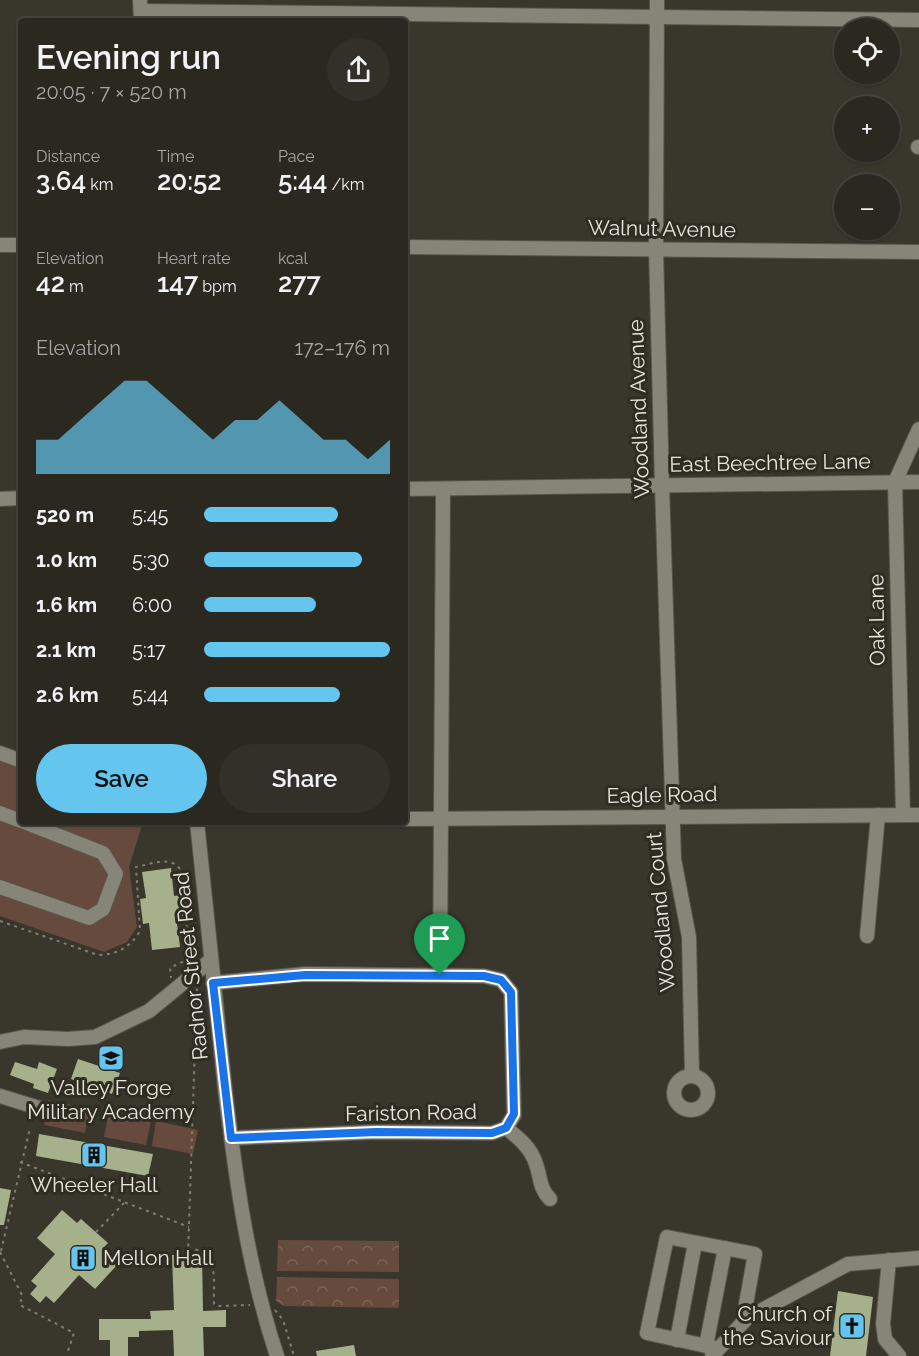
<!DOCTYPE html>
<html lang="en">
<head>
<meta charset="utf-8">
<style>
  body { margin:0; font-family:Raleway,sans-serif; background:#333029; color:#f1f3f6; height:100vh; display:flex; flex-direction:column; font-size:22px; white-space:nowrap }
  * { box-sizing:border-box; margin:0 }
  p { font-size:20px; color:#a6a6a5 }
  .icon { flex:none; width:33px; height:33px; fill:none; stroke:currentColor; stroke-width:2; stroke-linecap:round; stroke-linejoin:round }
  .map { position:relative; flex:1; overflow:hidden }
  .details { position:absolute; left:18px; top:18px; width:390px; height:807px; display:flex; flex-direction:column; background:#2b2820; border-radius:6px; box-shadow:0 2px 4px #0004,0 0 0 2px #47443e }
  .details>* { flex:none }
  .fabs { position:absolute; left:834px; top:18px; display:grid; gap:12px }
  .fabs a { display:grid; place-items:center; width:66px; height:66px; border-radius:50%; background:#2b2820; box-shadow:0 2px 4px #0004,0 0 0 2px #47443e; font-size:30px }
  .pin { position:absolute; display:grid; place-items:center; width:51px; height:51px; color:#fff; margin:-62px -26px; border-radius:50% 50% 50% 0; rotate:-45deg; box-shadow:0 0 6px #0007 }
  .pin .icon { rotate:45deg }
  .round { display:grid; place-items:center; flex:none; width:63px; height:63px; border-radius:32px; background:#333029 }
  .headline { display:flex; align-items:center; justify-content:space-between; height:102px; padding:0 18px }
  h1 { font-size:33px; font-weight:600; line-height:45px }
  .stats { display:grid; grid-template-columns:repeat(3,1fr); gap:9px; height:102px; padding:6px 18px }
  .stats div { display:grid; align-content:center }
  .stats b { font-size:26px; font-weight:600 }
  .stats small { font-size:16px; font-weight:400 }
  .stats p { font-size:16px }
  .chart { height:168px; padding:12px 18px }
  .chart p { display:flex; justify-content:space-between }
  .chart svg { width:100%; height:108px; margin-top:6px; fill:#64c5ee; opacity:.7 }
  .primary-button { display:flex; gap:12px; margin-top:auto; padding:12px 18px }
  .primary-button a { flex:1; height:69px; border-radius:36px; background:#64c5ee; color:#111; font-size:24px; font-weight:600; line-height:69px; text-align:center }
  .primary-button a+a { background:#333029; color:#f1f3f6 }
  ul { padding:0 18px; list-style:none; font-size:20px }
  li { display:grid; grid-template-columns:96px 72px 1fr; align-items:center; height:45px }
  li i { height:15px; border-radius:8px; background:#64c5ee }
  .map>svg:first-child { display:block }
  .grass { fill:#674a3e }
  .park { fill:url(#park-crowns) }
  .building { fill:#a6b18b }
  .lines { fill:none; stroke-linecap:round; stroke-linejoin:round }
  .minor-casing { stroke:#57554c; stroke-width:16 }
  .path { stroke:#807e74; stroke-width:2; stroke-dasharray:3 4.5; stroke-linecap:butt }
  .minor { stroke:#878478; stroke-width:14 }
  .route-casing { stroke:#fff; stroke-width:12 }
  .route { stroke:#1a73e8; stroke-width:8 }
  .labels { text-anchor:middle; stroke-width:6; stroke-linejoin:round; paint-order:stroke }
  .street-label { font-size:21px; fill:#e6e4dd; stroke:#2f2c22 }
  .poi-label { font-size:21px; fill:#e6e4dd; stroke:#2f2c22 }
</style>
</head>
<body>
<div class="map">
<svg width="919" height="1356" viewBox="0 0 919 1356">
  <defs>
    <pattern id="park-crowns" width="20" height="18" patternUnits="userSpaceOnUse" patternTransform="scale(1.5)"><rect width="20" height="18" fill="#674a3e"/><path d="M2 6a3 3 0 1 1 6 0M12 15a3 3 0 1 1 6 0" fill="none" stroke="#7d6459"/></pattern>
  </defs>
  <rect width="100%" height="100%" fill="#39362b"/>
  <g class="grass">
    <polygon points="0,757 21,764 21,822 143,822 129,867 137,927 127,942 104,952 0,916"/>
    <polygon points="48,1100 90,1109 85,1133 44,1125"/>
    <polygon points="109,1112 151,1121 146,1145 104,1137"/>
    <polygon points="156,1121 198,1130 193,1154 152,1146"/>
  </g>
  <g class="park">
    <polygon points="278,1240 399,1241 399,1272 277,1271"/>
    <polygon points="277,1277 399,1279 399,1308 284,1306 276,1301"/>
  </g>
  <g class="building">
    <polygon points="171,868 174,896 180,895 183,916 176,916 180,947 152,950 149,923 143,924 140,899 146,898 142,872"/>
    <polygon points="78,1059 120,1073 112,1094 71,1079"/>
    <polygon points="15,1062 37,1069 39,1062 57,1069 48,1093 33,1088 34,1084 10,1075"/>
    <polygon points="39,1134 153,1154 148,1176 36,1156"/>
    <polygon points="0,1188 11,1190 4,1225 0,1225"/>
    <polygon points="62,1210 77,1223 81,1219 108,1243 103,1248 119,1263 95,1289 79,1275 54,1303 46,1296 40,1303 30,1294 37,1286 31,1281 55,1254 37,1238"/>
    <polygon points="202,1254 203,1311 226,1310 226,1327 203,1327 204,1356 174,1356 173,1330 139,1331 139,1337 128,1337 128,1356 110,1356 110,1340 99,1340 99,1319 151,1319 150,1311 174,1310 172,1255"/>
    <polygon points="838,1291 873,1297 866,1356 830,1356"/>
    <polygon points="354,1345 356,1356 317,1356 316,1351"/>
  </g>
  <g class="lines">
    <defs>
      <g id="minor">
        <polyline points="140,0 141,21"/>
        <polyline points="657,0 656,250 662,485 674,859 689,937 692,1075"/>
        <polyline points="141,11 919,20"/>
        <polyline points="918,147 919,147"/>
        <polyline points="0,245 21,245"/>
        <polyline points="405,247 919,252"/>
        <polyline points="405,489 919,482"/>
        <polyline points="0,499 21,498"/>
        <polyline points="0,753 21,761"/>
        <polyline points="0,813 21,821"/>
        <polyline points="903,815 895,482 919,429"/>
        <polyline points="405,819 919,815"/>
        <path d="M197,822C206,911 215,1000 225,1089C236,1180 248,1269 277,1356"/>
        <polyline points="0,887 89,918 103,909 116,874 103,853 24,822"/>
        <polyline points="867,936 878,815"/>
        <polyline points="440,975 443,489"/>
        <polyline points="213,983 305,974 484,976 501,980 511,992 514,1115 506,1128 492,1133 376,1132 231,1138"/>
        <polyline points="0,1042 24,1037 68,1039 95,1037 149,1011 211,960"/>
        <circle cx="691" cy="1093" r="17"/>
        <polyline points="0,1096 42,1109"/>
        <path d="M506,1128C519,1138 531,1148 536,1164C541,1178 539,1188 550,1199"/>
        <polyline points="889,1260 883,1324 885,1339 899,1356"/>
        <polyline points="677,1340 695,1243"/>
        <polyline points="706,1346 725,1248"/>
        <polyline points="716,1348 647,1333 667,1237 755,1254 746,1304 751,1315"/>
        <polyline points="712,1356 747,1318 848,1264 919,1258"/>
      </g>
    </defs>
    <use href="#minor" class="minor-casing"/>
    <g class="path">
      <path d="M0,921L98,955C116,955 131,947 140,931L136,867C152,864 172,854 182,872L188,945L184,961L170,968L171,978"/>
      <polyline points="20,1162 189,1227"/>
      <polyline points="96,1232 125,1202"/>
      <path d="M188,1248C220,1252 213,1279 214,1304L219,1306L250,1305"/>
      <polyline points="1,1251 30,1128"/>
      <polyline points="0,1252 22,1295 20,1305 74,1333 68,1351"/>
      <polyline points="188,1254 197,987"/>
      <polyline points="275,1310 283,1320 294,1356"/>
    </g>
    <use href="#minor" class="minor"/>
  </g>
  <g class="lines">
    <defs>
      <polygon id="route" points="305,975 484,976 501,980 511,992 514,1114 506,1128 492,1133 376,1132 231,1138 213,983"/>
    </defs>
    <use href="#route" class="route-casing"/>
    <use href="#route" class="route"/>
  </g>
  <defs>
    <symbol id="university-square" viewBox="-11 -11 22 22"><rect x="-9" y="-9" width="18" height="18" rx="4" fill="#64c5ee" stroke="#2f2c22"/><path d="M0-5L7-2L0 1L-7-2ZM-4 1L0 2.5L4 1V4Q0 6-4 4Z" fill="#111"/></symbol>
    <symbol id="building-square" viewBox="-11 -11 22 22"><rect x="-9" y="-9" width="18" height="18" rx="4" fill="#64c5ee" stroke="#2f2c22"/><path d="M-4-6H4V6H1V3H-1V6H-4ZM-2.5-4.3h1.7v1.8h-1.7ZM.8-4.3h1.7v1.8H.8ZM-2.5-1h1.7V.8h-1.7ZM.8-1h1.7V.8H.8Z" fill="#111"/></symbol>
    <symbol id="church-square" viewBox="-11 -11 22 22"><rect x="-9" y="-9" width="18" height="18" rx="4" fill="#64c5ee" stroke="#2f2c22"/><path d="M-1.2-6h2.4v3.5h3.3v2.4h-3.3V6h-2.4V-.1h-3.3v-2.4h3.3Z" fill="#111"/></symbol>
  </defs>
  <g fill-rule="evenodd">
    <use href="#university-square" x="96" y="1043" width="30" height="30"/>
    <use href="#building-square" x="79" y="1140" width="30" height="30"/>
    <use href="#building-square" x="68" y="1243" width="30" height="30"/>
    <use href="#church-square" x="837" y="1311" width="30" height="30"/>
  </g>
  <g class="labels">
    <g class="street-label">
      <text transform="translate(662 229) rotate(1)" y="7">Walnut Avenue</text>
      <text transform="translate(639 409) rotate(-92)" y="7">Woodland Avenue</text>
      <text transform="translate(770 463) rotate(-1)" y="7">East Beechtree Lane</text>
      <text transform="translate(877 620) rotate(-91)" y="7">Oak Lane</text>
      <text transform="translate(662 795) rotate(-1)" y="7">Eagle Road</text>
      <text transform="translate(661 912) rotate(-95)" y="7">Woodland Court</text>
      <text transform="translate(191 966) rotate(-96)" y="7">Radnor Street Road</text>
      <text transform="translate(411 1113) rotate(-1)" y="7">Fariston Road</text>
    </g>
    <g class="poi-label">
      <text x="111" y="1095">Valley Forge<tspan x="111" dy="24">Military Academy</tspan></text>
      <text x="94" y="1192">Wheeler Hall</text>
      <text x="103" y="1265" text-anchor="start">Mellon Hall</text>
      <text x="832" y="1321" text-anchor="end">Church of<tspan x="832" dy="24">the Saviour</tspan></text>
    </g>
  </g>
</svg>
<div class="fabs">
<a><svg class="icon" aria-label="locate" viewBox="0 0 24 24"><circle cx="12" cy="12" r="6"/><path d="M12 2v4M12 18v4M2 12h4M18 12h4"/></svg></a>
<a>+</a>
<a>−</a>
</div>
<div class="pin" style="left:440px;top:975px;background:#1e9e55"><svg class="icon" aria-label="arrive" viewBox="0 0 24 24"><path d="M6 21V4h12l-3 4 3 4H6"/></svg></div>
<section class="details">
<div class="headline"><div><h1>Evening run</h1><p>20:05 · 7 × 520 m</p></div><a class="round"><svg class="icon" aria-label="share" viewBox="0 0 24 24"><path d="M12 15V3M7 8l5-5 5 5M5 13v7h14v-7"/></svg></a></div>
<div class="stats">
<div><p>Distance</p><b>3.64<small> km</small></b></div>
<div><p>Time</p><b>20:52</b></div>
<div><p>Pace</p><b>5:44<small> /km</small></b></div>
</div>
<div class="stats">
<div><p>Elevation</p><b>42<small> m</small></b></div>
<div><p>Heart rate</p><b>147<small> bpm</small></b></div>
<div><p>kcal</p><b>277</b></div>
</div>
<div class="chart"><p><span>Elevation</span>172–176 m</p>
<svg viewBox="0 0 160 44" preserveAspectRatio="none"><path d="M0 44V30L10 30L20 22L30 14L40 6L50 6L60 14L70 22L80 30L90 22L100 22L110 14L120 22L130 30L140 30L150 38L160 30V44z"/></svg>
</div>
<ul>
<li><b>520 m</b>5:45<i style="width:72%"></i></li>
<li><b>1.0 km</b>5:30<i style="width:85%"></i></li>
<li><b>1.6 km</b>6:00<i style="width:60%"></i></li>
<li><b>2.1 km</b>5:17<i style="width:100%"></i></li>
<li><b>2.6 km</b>5:44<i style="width:73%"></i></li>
</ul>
<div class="primary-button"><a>Save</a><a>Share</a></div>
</section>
</div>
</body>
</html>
